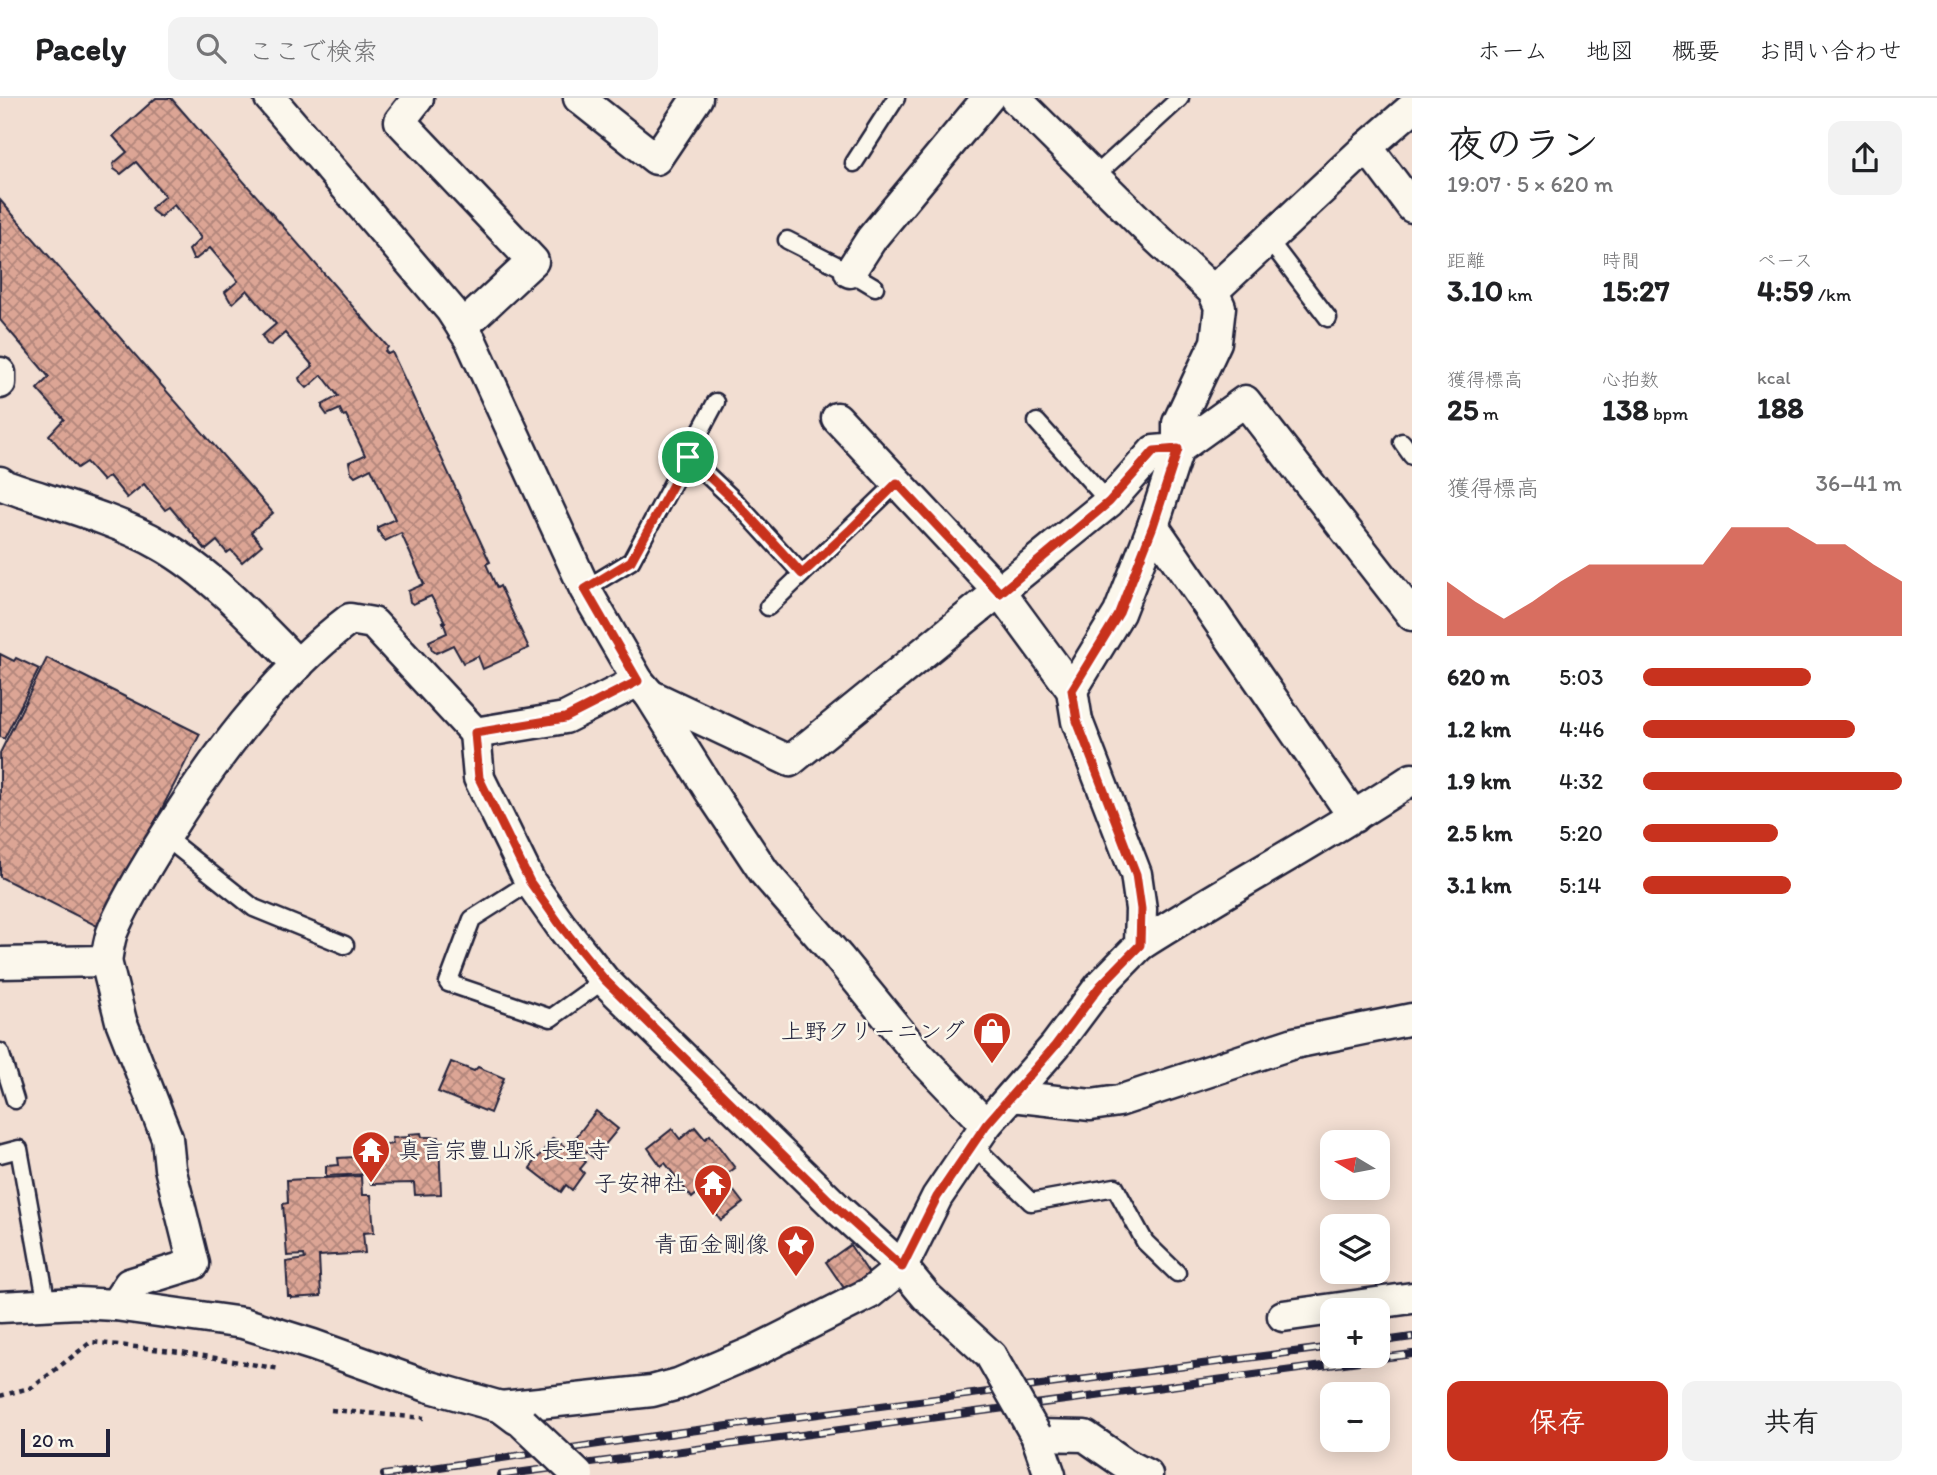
<!DOCTYPE html>
<html lang="ja">
<head>
<meta charset="utf-8">
<style>
  body { margin:0; font-family:Itim,"Klee One",sans-serif; background:#f2f2f2; color:#202124; height:100vh; display:flex; flex-direction:column; font-size:26px; white-space:nowrap }
  * { box-sizing:border-box; margin:0 }
  p { font-size:23px; color:#757577 }
  .icon { flex:none; width:38px; height:38px; fill:none; stroke:currentColor; stroke-width:2; stroke-linecap:round; stroke-linejoin:round }
  .map { position:relative; flex:1; overflow:hidden }
  .drawer { display:flex; flex-direction:column; background:#fff; width:525px }
  .drawer>* { flex:none }
  .needle { width:46px; rotate:280deg }
  .buttons { position:absolute; left:1320px; top:1032px; display:grid; gap:14px }
  .buttons a { display:grid; place-items:center; width:70px; height:70px; border-radius:14px; background:#fff; box-shadow:0 4px 18px #0003; font-size:35px }
  .scale { position:absolute; left:21px; bottom:18px; width:89px; box-sizing:border-box; padding-left:7px; border:4px solid #22223b; border-top:0; font-size:19px; line-height:24px; white-space:nowrap; color:#22223b; -webkit-text-stroke:5px #fbf7ec; paint-order:stroke }
  .pin { position:absolute; display:grid; place-items:center; width:60px; height:60px; color:#fff; margin:-30px; border:4px solid #fff; border-radius:50%; box-shadow:0 2px 7px #0007 }
  .round { display:grid; place-items:center; flex:none; width:74px; height:74px; border-radius:14px; background:#f2f2f2 }
  .overview { display:flex; align-items:center; justify-content:space-between; height:119px; padding:0 35px }
  h1 { font-size:38px; font-weight:800; line-height:52px }
  .stats { display:grid; grid-template-columns:repeat(3,1fr); gap:10px; height:119px; padding:7px 35px }
  .stats div { display:grid; align-content:center }
  .stats b { font-size:30px; font-weight:800 }
  .stats small { font-size:19px; font-weight:400 }
  .stats p { font-size:19px }
  .chart { height:196px; padding:14px 35px }
  .chart p { display:flex; justify-content:space-between }
  .chart svg { width:100%; height:126px; margin-top:7px; fill:#c8321e; opacity:.7 }
  .primary-button { display:flex; gap:14px; margin-top:auto; padding:14px 35px }
  .primary-button a { flex:1; height:80px; border-radius:14px; background:#c8321e; color:#fff; font-size:28px; font-weight:800; line-height:80px; text-align:center }
  .primary-button a+a { background:#f2f2f2; color:#202124 }
  ul { padding:0 35px; list-style:none; font-size:23px }
  li { display:grid; grid-template-columns:112px 84px 1fr; align-items:center; height:52px }
  li i { height:18px; border-radius:9px; background:#c8321e }
  header { display:flex; align-items:center; gap:42px; box-sizing:border-box; height:98px; padding:0 35px; background:#fff; border-bottom:2px solid #e0e0e0 }
  header strong { font-size:33px }
  nav { display:flex; gap:38px; margin-inline-start:auto; font-size:24px }
  .search { width:490px; height:63px; background:#f2f2f2; display:flex; align-items:center; gap:18px; box-sizing:border-box; padding:0 24px; border-radius:14px; color:#757577; font-size:26px }
  main { display:flex; flex:1; min-height:0 }
  .map>svg:first-child { display:block }
  .building { fill:url(#building-cross-hatch); stroke:#22223b; stroke-width:2 }
  .lines { fill:none; stroke-linecap:round; stroke-linejoin:round }
  .service-casing { stroke:#22223b; stroke-width:21 }
  .minor-casing { stroke:#22223b; stroke-width:35 }
  .path { stroke:#22223b; stroke-width:4.5; stroke-dasharray:5 5; stroke-linecap:butt }
  .service { stroke:#fbf7ec; stroke-width:16 }
  .minor { stroke:#fbf7ec; stroke-width:30 }
  .rail-casing { stroke:#22223b; stroke-width:8 }
  .rail { stroke:#fbf7ec; stroke-width:5; stroke-dasharray:16; stroke-linecap:butt }
  .minor-bridge-casing { stroke:#22223b; stroke-width:35; stroke-linecap:butt }
  .minor-bridge { stroke:#fbf7ec; stroke-width:30 }
  .route-casing { stroke:#fff; stroke-width:14 }
  .route { stroke:#c8321e; stroke-width:9 }
  .labels { text-anchor:middle; stroke-width:5; stroke-linejoin:round; paint-order:stroke }
  .poi-label { font-size:23px; fill:#22223b; stroke:#fbf7ec; text-anchor:end }
</style>
</head>
<body>
<header>
<strong>Pacely</strong>
<div class="search"><svg class="icon" aria-label="search" viewBox="0 0 24 24"><circle cx="10" cy="10" r="6"/><path d="M15 15l6 6"/></svg>ここで検索</div>
<nav><a>ホーム</a><a>地図</a><a>概要</a><a>お問い合わせ</a></nav>
</header>
<main>
<div class="map">
<svg width="1412" height="1377" viewBox="0 0 1412 1377">
  <defs>
    <pattern id="building-cross-hatch" width="8" height="8" patternUnits="userSpaceOnUse" patternTransform="scale(1.75)"><rect width="8" height="8" fill="#dca595"/><path d="M0 0l8 8M0 8l8-8" fill="none" stroke="#b2867b"/></pattern>
  </defs>
  <rect width="100%" height="100%" fill="#f2ded2"/>
  <filter id="ink" filterUnits="userSpaceOnUse"><feTurbulence type="fractalNoise" baseFrequency=".0143" numOctaves="2"/><feDisplacementMap in="SourceGraphic" scale="14" xChannelSelector="R" yChannelSelector="G"/><feConvolveMatrix kernelMatrix="1 2 1 2 8 2 1 2 1" color-interpolation-filters="sRGB"/></filter>
  <g filter="url(#ink)">
    <g class="building">
      <polygon points="156,0 171,0 388,249 385,253 388,256 392,254 490,464 486,466 497,490 500,488 529,550 483,571 478,558 463,565 453,547 436,555 432,552 429,543 447,535 443,524 445,524 431,498 413,506 410,504 408,493 424,486 401,435 385,443 378,433 378,429 395,421 371,370 355,378 351,374 349,364 365,357 346,317 343,318 340,311 327,317 322,310 322,307 338,298 322,277 307,290 300,283 299,280 313,268 285,235 271,247 267,246 262,238 276,226 247,192 233,205 230,203 225,194 238,183 210,150 196,161 193,161 189,152 201,140 174,107 160,119 152,113 151,110 165,98 136,64 121,76 114,71 113,66 127,54 113,38"/>
      <polygon points="0,102 273,415 251,434 262,447 242,464 231,452 227,455 217,443 206,452 170,409 165,412 144,386 127,400 109,378 103,383 86,364 77,370 49,337 64,321 37,291 49,279 0,222"/>
      <polygon points="0,556 14,563 16,560 39,571 4,641 0,639"/>
      <polygon points="47,560 200,636 101,830 0,779 0,655"/>
      <polygon points="451,964 474,973 478,969 504,980 490,1015 438,994"/>
      <polygon points="596,1013 618,1031 594,1060 573,1043"/>
      <polygon points="695,1029 705,1041 710,1037 735,1070 723,1079 743,1105 721,1122 699,1094 692,1100 665,1065 661,1068 648,1050 672,1031 680,1041"/>
      <polygon points="421,1035 422,1039 439,1039 441,1096 415,1097 414,1085 371,1086 369,1076 326,1078 326,1068 339,1067 338,1060 355,1059 355,1054 377,1053 377,1048 393,1046 392,1040 409,1039 409,1036"/>
      <polygon points="553,1040 586,1064 580,1071 584,1075 572,1092 566,1087 561,1094 530,1070"/>
      <polygon points="361,1078 362,1097 371,1097 374,1134 363,1135 365,1155 319,1158 321,1198 291,1200 291,1198 288,1198 286,1164 305,1161 304,1157 287,1158 283,1106 288,1105 287,1082"/>
      <polygon points="850,1147 868,1174 868,1178 850,1191 847,1188 844,1190 826,1164"/>
    </g>
    <g class="lines">
      <defs>
        <g id="service">
          <polyline points="854,65 896,0"/>
          <polyline points="1095,78 1180,0"/>
          <polyline points="1268,141 1328,220"/>
          <polyline points="787,142 850,174 875,189"/>
          <polyline points="1037,324 1109,404"/>
          <polyline points="1402,344 1412,358"/>
          <polyline points="688,359 737,405 802,476"/>
          <polyline points="585,491 631,463 716,304"/>
          <polyline points="768,509 897,385"/>
          <polyline points="165,739 254,810 345,847"/>
          <polyline points="530,784 472,821 448,885 551,920 604,882"/>
          <polyline points="0,954 15,1002"/>
          <polyline points="973,1047 1031,1104 1115,1089 1145,1144 1177,1175"/>
          <polyline points="0,1056 19,1051 47,1207"/>
        </g>
        <g id="minor">
          <polyline points="270,0 451,212 471,243 585,491 638,583 650,597 712,696 764,774 839,860 916,954 986,1027"/>
          <polyline points="418,0 400,23 533,163 462,229"/>
          <polyline points="579,0 656,61 697,0"/>
          <polyline points="1015,0 1147,131 1213,193 1220,209 1216,244 1178,325 1178,351 1153,428 1119,515 1072,592"/>
          <polyline points="1367,49 1412,109"/>
          <polyline points="850,174 872,140 988,0"/>
          <polyline points="1213,193 1367,49 1412,10"/>
          <polyline points="0,275 0,285"/>
          <path d="M0,384L5,388C54,405 116,421 161,447C211,475 258,526 298,567"/>
          <polyline points="1153,428 1354,719"/>
          <polyline points="650,597 790,663 1109,404 1154,353 1178,351 1245,303 1412,517"/>
          <polyline points="475,635 479,680 530,784 561,828 604,882 838,1111 902,1169 937,1099 986,1027 1055,948 1100,888 1140,847 1141,811 1136,776 1077,623 1072,592 1000,494 837,320"/>
          <path d="M1140,847C1229,790 1323,740 1412,681"/>
          <polyline points="106,863 121,923 167,1040 170,1070 194,1166 129,1186 115,1207"/>
          <path d="M0,865L106,863C108,853 109,841 113,832C125,803 143,775 159,748C211,664 271,581 350,521L373,525L475,635L565,620L638,583"/>
          <polyline points="1012,998 1091,1007 1119,1003 1294,945 1412,921"/>
          <polyline points="0,1209 78,1205 115,1207 243,1225 313,1247 427,1288 501,1309 517,1321"/>
          <polyline points="1283,1218 1412,1200"/>
          <polyline points="501,1309 652,1293 678,1286 755,1253 870,1195 902,1169 926,1198 991,1258"/>
          <polyline points="1050,1377 1036,1337 1085,1338 1124,1365 1147,1377"/>
        </g>
      </defs>
      <use href="#service" class="service-casing"/>
      <use href="#minor" class="minor-casing"/>
      <g class="path">
        <polyline points="0,1298 33,1289 91,1244 181,1254 280,1271"/>
        <polyline points="331,1312 424,1320"/>
      </g>
      <use href="#service" class="service"/>
      <use href="#minor" class="minor"/>
      <defs>
        <g id="rail">
          <polyline points="1377,1244 1412,1239"/>
          <polyline points="384,1377 682,1334 1332,1249"/>
          <polyline points="501,1377 1412,1256"/>
        </g>
      </defs>
      <use href="#rail" class="rail-casing"/>
      <use href="#rail" class="rail"/>
      <defs>
        <g id="minor-bridge">
          <polyline points="991,1258 1036,1337"/>
          <polyline points="523,1325 578,1377"/>
        </g>
      </defs>
      <use href="#minor-bridge" class="minor-bridge-casing"/>
      <use href="#minor-bridge" class="minor-bridge"/>
    </g>
  </g>
  <g class="lines" filter="url(#ink)">
    <defs>
      <polygon id="route" points="1178,351 1153,428 1119,515 1072,592 1077,623 1136,776 1141,811 1140,847 1100,888 1055,948 986,1027 937,1099 902,1169 838,1111 604,881 561,828 530,784 479,680 475,635 565,620 638,583 585,491 631,463 688,359 737,405 802,476 851,431 897,385 1000,495 1109,404 1154,353"/>
    </defs>
    <use href="#route" class="route-casing"/>
    <use href="#route" class="route"/>
  </g>
  <defs>
    <symbol id="shop-pin" viewBox="-11 -11 22 30"><path d="M0 17L-7.5 6A9.5 9.5 0 1 1 7.5 6Z" fill="#c8321e" stroke="#fbf7ec"/><path d="M-5-2.5h2.3a2.7 3.5 0 0 1 5.4 0H5L5.5 6h-11ZM-1.5-2.5h3a1.5 2.3 0 0 0-3 0Z" fill="#fff"/></symbol>
    <symbol id="temple-pin" viewBox="-11 -11 22 30"><path d="M0 17L-7.5 6A9.5 9.5 0 1 1 7.5 6Z" fill="#c8321e" stroke="#fbf7ec"/><path d="M0-6L5-2H3V0L6.5 2.5H4V6H1.5V3h-3V6H-4V2.5H-6.5L-3 0V-2H-5Z" fill="#fff"/></symbol>
    <symbol id="sight-pin" viewBox="-11 -11 22 30"><path d="M0 17L-7.5 6A9.5 9.5 0 1 1 7.5 6Z" fill="#c8321e" stroke="#fbf7ec"/><path d="M0-6L1.8-2.2L6-1.7L2.9 1.2L3.7 5.4L0 3.3L-3.7 5.4L-2.9 1.2L-6-1.7L-1.8-2.2Z" fill="#fff"/></symbol>
  </defs>
  <g fill-rule="evenodd">
    <use href="#shop-pin" x="970" y="911" width="44" height="60"/>
    <use href="#temple-pin" x="349" y="1030" width="44" height="60"/>
    <use href="#temple-pin" x="691" y="1063" width="44" height="60"/>
    <use href="#sight-pin" x="774" y="1124" width="44" height="60"/>
  </g>
  <g class="labels">
    <g class="poi-label">
      <text x="965" y="941">上野クリーニング</text>
      <text x="398" y="1060" text-anchor="start">真言宗豊山派 長聖寺</text>
      <text x="686" y="1093">子安神社</text>
      <text x="769" y="1154">青面金剛像</text>
    </g>
  </g>
</svg>
<div class="buttons">
<a><svg class="needle" viewBox="-14 -14 28 28"><path d="M0-13l5 13h-10z" fill="#e53935"/><path d="M0 13l5-13h-10z" fill="#757577"/></svg></a>
<a><svg class="icon" aria-label="layers" viewBox="0 0 24 24"><path d="M12 4l9 5-9 5-9-5zM3 14l9 5 9-5"/></svg></a>
<a>+</a>
<a>−</a>
</div>
<div class="scale">20 m</div>
<div class="pin" style="left:688px;top:359px;background:#1e9e55"><svg class="icon" aria-label="arrive" viewBox="0 0 24 24"><path d="M6 21V4h12l-3 4 3 4H6"/></svg></div>
</div>
<section class="drawer">
<div class="overview"><div><h1>夜のラン</h1><p>19:07 · 5 × 620 m</p></div><a class="round"><svg class="icon" aria-label="share" viewBox="0 0 24 24"><path d="M12 15V3M7 8l5-5 5 5M5 13v7h14v-7"/></svg></a></div>
<div class="stats">
<div><p>距離</p><b>3.10<small> km</small></b></div>
<div><p>時間</p><b>15:27</b></div>
<div><p>ペース</p><b>4:59<small> /km</small></b></div>
</div>
<div class="stats">
<div><p>獲得標高</p><b>25<small> m</small></b></div>
<div><p>心拍数</p><b>138<small> bpm</small></b></div>
<div><p>kcal</p><b>188</b></div>
</div>
<div class="chart"><p><span>獲得標高</span>36–41 m</p>
<svg viewBox="0 0 160 44" preserveAspectRatio="none"><path d="M0 44V25L10 32L20 38L30 32L40 25L50 19L60 19L70 19L80 19L90 19L100 6L110 6L120 6L130 12L140 12L150 19L160 25V44z"/></svg>
</div>
<ul>
<li><b>620 m</b>5:03<i style="width:65%"></i></li>
<li><b>1.2 km</b>4:46<i style="width:82%"></i></li>
<li><b>1.9 km</b>4:32<i style="width:100%"></i></li>
<li><b>2.5 km</b>5:20<i style="width:52%"></i></li>
<li><b>3.1 km</b>5:14<i style="width:57%"></i></li>
</ul>
<div class="primary-button"><a>保存</a><a>共有</a></div>
</section>
</main>
</body>
</html>
